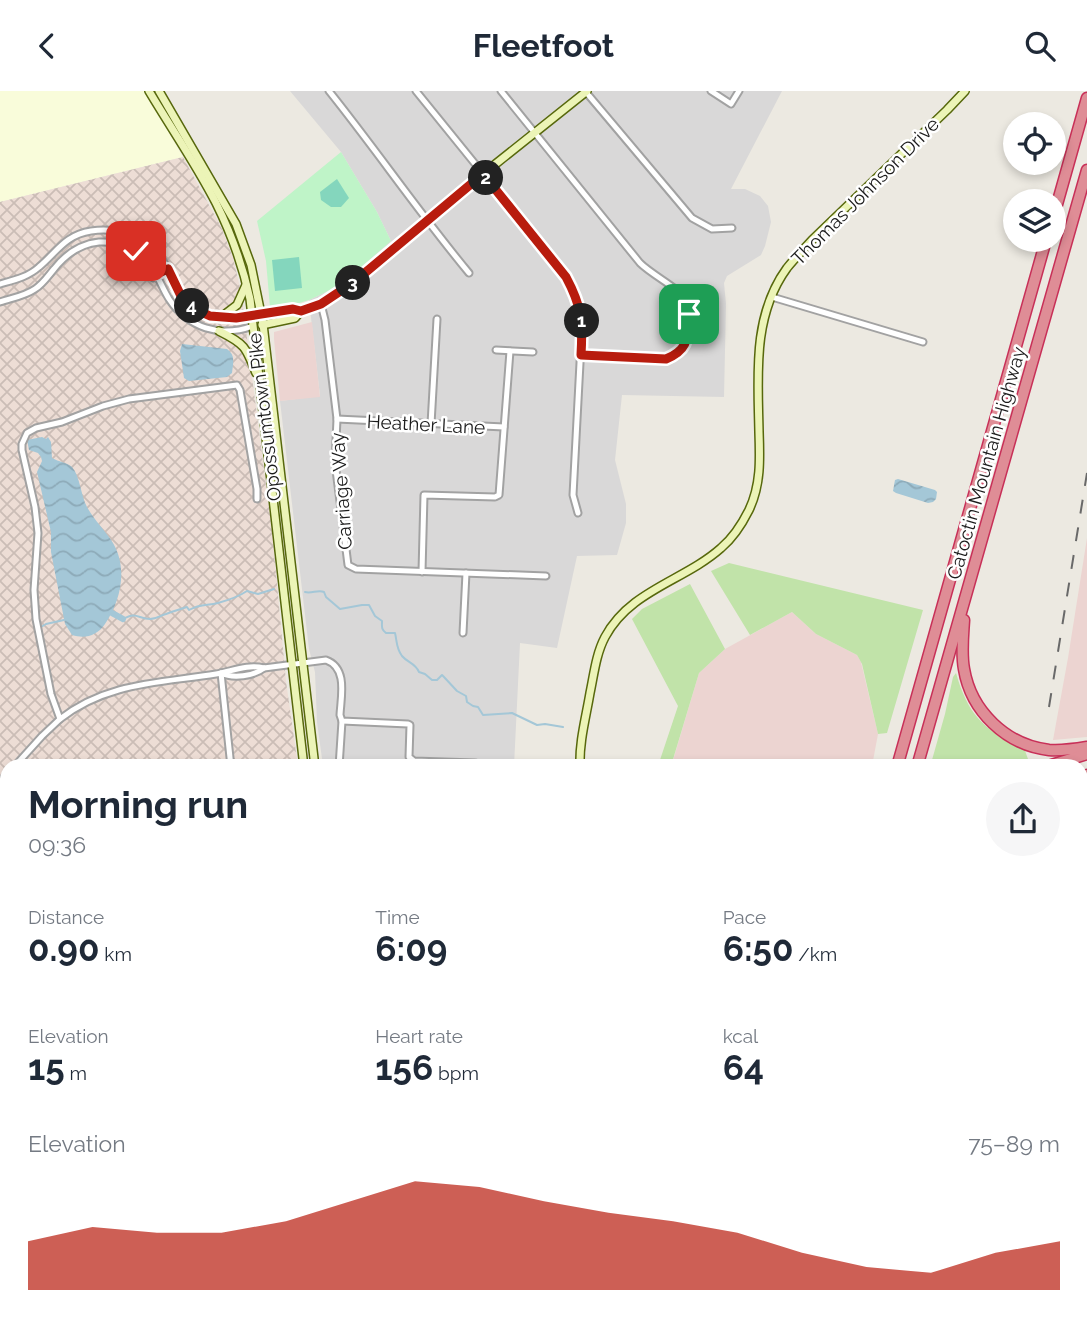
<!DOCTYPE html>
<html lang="en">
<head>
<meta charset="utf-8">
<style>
  body { margin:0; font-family:Raleway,sans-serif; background:#f6f6f7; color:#1f2937; height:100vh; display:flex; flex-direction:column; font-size:26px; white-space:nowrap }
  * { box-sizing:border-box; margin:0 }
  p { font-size:23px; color:#747a83 }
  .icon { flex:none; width:38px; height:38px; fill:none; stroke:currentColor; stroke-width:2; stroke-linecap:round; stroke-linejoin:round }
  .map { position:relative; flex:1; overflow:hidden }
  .panel { position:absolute; left:0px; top:668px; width:1088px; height:569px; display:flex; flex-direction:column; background:#fff; border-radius:21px 21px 0 0; box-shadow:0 4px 10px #0003 }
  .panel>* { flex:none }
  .tools { position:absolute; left:1003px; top:21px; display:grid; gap:14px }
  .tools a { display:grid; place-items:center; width:63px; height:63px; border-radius:50%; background:#fff; box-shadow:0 4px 10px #0003; font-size:35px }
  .pin { position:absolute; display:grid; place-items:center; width:60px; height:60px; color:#fff; margin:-30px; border-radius:14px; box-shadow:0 4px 10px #0006 }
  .km { position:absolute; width:35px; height:35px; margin:-18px; border-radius:50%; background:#222; color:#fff; font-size:19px; line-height:35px; text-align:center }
  .round { display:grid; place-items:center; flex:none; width:74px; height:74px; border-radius:37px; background:#f6f6f7 }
  .overview { display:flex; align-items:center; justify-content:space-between; height:119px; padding:0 28px }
  h1 { font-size:38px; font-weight:700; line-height:52px }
  .stats { display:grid; grid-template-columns:repeat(3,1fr); gap:10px; height:119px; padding:7px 28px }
  .stats div { display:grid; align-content:center }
  .stats b { font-size:35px; font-weight:700 }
  .stats small { font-size:19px; font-weight:400 }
  .stats p { font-size:19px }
  .chart { height:196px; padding:14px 28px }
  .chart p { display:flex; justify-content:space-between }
  .chart svg { width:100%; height:126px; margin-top:7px; fill:#b81c0e; opacity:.7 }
  header { display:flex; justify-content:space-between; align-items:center; height:91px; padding:0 28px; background:#fff; font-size:32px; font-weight:700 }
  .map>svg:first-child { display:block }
  .residential { fill:#d9d8d8 }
  .commercial { fill:#ecd4d1 }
  .education { fill:#f9fcda }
  .military { fill:url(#military-cross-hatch) }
  .grass { fill:#c1e3a9 }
  .park { fill:#bff4c8 }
  .pitch { fill:#84d6bd }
  .water { fill:url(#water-waves) }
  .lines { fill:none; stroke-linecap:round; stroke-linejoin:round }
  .stream { stroke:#a4c7d7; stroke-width:2 }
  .canal { stroke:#a4c7d7; stroke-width:6 }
  .street-casing { stroke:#a2a2a2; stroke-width:9 }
  .secondary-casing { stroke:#57680c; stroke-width:10 }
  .highway-casing { stroke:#c83058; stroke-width:13 }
  .street { stroke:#fff; stroke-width:5 }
  .secondary { stroke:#ecf4b7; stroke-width:7 }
  .highway { stroke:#df8d96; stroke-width:10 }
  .rail { stroke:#696969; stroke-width:2; stroke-dasharray:14 14; stroke-linecap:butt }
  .route-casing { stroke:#fff; stroke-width:14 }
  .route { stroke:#b81c0e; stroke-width:9 }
  .labels { text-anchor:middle; stroke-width:5; stroke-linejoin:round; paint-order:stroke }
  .street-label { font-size:19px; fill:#1b1b1b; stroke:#fff }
</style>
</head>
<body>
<header><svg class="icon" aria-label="back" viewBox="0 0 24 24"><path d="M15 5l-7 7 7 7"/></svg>Fleetfoot<svg class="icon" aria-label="search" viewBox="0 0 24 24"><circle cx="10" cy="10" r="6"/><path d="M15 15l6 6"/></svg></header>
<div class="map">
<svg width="1087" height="1237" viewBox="0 0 1087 1237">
  <defs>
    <pattern id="military-cross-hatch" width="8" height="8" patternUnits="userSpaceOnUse" patternTransform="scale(1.75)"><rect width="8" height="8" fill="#edddd5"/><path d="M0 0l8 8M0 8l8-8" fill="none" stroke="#cbbdb6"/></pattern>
    <pattern id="water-waves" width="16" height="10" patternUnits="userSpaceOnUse" patternTransform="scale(1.75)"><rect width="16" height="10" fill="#a4c7d7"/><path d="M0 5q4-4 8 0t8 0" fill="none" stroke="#8daab8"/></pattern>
  </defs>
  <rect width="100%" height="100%" fill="#ece9e1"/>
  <g class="residential">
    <polygon points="290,0 782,0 731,98 745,98 760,105 768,115 771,131 765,155 761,164 727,185 724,192 726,213 724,306 622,304 615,369 626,413 626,432 617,464 577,465 557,557 520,552 514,675 323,675 317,631 315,581 309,558 280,310 320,305 309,209 341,194 391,150 377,121 341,61"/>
    <polygon points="7,933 7,1230 43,1230 47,1237 0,1237 0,934"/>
  </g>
  <g class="commercial">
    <polygon points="312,231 320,306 280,310 274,248 274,241"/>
    <polygon points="1087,447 1087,646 1053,649 1068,567"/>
    <polygon points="792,521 816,543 857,564 861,571 878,643 872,675 671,676 699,582 725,558"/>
  </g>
  <g class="education">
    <polygon points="0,0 145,0 183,66 0,111"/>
    <polygon points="43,1230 185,1230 183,1237 47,1237"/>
  </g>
  <polygon class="military" points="183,66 222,138 233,167 241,201 272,440 286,590 298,675 7,676 7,933 0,934 0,111"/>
  <g class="grass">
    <polygon points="729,472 923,519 887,642 878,643 862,573 857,564 816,543 792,521 750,544 711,480"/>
    <polygon points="690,493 725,558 699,582 671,675 658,675 678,615 632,528 642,518"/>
    <path d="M956,582C968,624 984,640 1024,657L1028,668L1002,675L930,676L945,623L953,586Z"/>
  </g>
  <g class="park">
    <polygon points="341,61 377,121 391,150 341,194 309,209 277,219 270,216 266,170 257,130"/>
    <polygon points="664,1230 961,1230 961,1237 657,1237"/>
  </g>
  <g class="pitch">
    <polygon points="337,88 349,107 341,116 331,116 321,109 320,101"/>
    <polygon points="299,166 302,197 275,200 272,169"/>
  </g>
  <g class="water">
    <path d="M182,253L227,258C236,264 233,273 232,282L227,286L189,290L184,287L180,260Z"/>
    <path d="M42,346L46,348L48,346L51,351L52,367C59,371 66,371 72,376C80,385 81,405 87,416C94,429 105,439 113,452C128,477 121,510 105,533C97,545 85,548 72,544L65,533L51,461V441L37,381L42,370L41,366L38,362L29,359L27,349Z"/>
    <polygon points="898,388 935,399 937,401 936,408 933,411 928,412 896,402 893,400 895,389"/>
  </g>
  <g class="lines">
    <g class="stream">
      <path d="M305,501C312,503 318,498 324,501L326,506L340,518L362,514H369L375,525L382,530C382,536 381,538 386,542H395C397,550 396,557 402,565C408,572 415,572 419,581L425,583L432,589H437L442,584L444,586L457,600L466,605L467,611L473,615L478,616L483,624L512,622L537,634L545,633L563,636"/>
      <path d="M123,528C137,520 138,528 150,528C157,528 161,524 166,523C173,520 181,518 187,516L189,519C201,512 207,515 218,512C229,509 238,506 247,500L258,503L274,498"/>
      <polyline points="41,536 46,533 64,529"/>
      <polyline points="605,670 611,672 615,676"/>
      <polyline points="1082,833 1087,835"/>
      <polyline points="584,1230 590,1233 595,1231"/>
      <polyline points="655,1230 670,1232 681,1230"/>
      <polyline points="707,1230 733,1234 754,1232 784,1235 788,1237"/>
    </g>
    <polyline class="canal" points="112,522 123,528"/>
    <defs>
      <g id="street">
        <path d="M329,0C377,60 420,123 469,182"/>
        <path d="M416,0L566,185C574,201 581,216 582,234L573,404L578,422"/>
        <path d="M501,0L640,172C651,183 676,196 683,205C689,215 689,226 688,237C687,244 687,252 683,258C678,263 670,267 664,268C640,270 606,265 581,263"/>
        <polyline points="585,0 692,127 712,138 732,137"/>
        <polyline points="711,0 731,13 739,0"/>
        <polyline points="153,187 156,183 168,179"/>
        <path d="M0,193C14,189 28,186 39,176C57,161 65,144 91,140C120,135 150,148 165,173C177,192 182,214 204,223C219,229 236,227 252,225"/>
        <polyline points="772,206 923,251"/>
        <path d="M0,211C12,207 25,205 35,198C43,193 48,185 54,178C65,164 80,153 99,151C116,150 136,156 147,170C157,181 161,195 169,208C188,237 220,247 253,235"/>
        <polyline points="321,213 325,229 337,328 335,371 348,474 356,478 546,485"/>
        <polyline points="496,259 533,261"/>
        <polyline points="337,328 504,336"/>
        <polyline points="431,333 437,228"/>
        <path d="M257,408V398L240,299L237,294L129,308L103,315L62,331L36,337L27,342L22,353V359L35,416L38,442L34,499L36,528L51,603L60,628C107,591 161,592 216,583C233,580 247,573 264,577L326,569C348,577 341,605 340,624L342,630L408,633L410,634L409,666L414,670L475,672V676"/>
        <polyline points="422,481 424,404 495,406 499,404 510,260"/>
        <polyline points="463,542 466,482"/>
        <polyline points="221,582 231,676"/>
        <path d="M221,582C233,588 254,585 264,577"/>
        <polyline points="14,676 42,645 60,628"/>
        <polyline points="339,676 342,630"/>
        <polyline points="0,691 7,683"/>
        <polyline points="0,987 7,989"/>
        <polyline points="0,1190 7,1187"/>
        <polyline points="21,1237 30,1230"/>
      </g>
      <g id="secondary">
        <path d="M149,0C171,37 196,73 216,112C231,142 243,176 250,208L304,676"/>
        <polyline points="159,0 236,133 251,174 263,233 315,676"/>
        <polyline points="257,224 293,218 301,220"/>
        <polyline points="220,227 237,214 246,194"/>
        <polyline points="262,234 295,227 301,220 321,213 354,191 483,83 587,0"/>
        <path d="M219,240C245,253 246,256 256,282"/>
        <path d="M580,676C579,651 586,626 590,602C594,583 596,563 605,546C630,499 684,490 721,457C733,447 742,433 749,419C761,394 760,368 759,341C758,285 752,225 787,177C795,167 804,158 812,149L947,19L965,0"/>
        <polyline points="365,1230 365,1237"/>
        <polyline points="375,1230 375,1237"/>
        <polyline points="193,1237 195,1230"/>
      </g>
      <g id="highway">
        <polyline points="1054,124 1087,7"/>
        <path d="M964,529C963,545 961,562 964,578C971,620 1006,654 1049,659C1061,660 1075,658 1087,656"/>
        <polyline points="897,676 1046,149"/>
        <polyline points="917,676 1087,79"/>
        <polyline points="1045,676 1087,663"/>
        <polyline points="1082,685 1087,684"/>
        <polyline points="602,1237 609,1230"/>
        <polyline points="628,1237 635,1230"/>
      </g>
    </defs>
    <use href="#street" class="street-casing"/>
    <use href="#secondary" class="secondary-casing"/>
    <use href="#highway" class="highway-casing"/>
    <use href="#street" class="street"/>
    <use href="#secondary" class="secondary"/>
    <use href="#highway" class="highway"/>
    <polyline class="rail" points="1049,616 1087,382"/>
  </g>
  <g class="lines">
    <defs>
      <path id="route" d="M136,160L148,171L156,183L168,178L181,205L195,218L210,225L236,227L293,218L301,220L321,213L354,191L483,83L566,186C582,216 583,230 581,264L666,268C690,258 687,246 689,223"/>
    </defs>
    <use href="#route" class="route-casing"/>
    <use href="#route" class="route"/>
  </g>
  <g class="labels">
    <g class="street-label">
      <text transform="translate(865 100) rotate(-45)" y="7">Thomas Johnson Drive</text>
      <text transform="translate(264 326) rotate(-97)" y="7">Opossumtown Pike</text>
      <text transform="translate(426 333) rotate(3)" y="7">Heather Lane</text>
      <text transform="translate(986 372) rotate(-74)" y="7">Catoctin Mountain Highway</text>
      <text transform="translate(341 400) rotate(-94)" y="7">Carriage Way</text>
    </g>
  </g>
</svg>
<div class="tools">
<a><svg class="icon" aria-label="locate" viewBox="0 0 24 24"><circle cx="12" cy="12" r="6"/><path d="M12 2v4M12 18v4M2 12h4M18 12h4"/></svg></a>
<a><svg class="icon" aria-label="layers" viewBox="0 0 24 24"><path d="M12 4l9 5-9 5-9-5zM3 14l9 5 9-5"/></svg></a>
</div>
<div class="pin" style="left:689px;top:223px;background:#1e9e55"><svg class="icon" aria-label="arrive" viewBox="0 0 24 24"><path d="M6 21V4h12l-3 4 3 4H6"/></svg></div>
<div class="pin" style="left:136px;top:160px;background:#d93025"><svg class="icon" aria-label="check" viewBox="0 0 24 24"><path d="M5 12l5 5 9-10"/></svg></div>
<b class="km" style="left:582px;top:230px">1</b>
<b class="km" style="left:486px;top:87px">2</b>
<b class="km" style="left:353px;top:192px">3</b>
<b class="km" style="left:192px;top:215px">4</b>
<section class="panel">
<div class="overview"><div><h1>Morning run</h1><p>09:36</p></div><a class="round"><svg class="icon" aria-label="share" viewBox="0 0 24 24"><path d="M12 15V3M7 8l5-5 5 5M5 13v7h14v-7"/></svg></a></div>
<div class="stats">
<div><p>Distance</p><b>0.90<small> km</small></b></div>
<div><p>Time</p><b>6:09</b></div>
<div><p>Pace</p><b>6:50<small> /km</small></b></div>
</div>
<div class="stats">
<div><p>Elevation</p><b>15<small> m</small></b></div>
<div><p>Heart rate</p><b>156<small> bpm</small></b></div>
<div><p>kcal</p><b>64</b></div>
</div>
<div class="chart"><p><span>Elevation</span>75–89 m</p>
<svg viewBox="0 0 160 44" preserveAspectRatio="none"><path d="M0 44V27L10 22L20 24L30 24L40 20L50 13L60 6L70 8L80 13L90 17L100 20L110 24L120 31L130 36L140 38L150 31L160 27V44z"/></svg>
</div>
</section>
</div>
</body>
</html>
